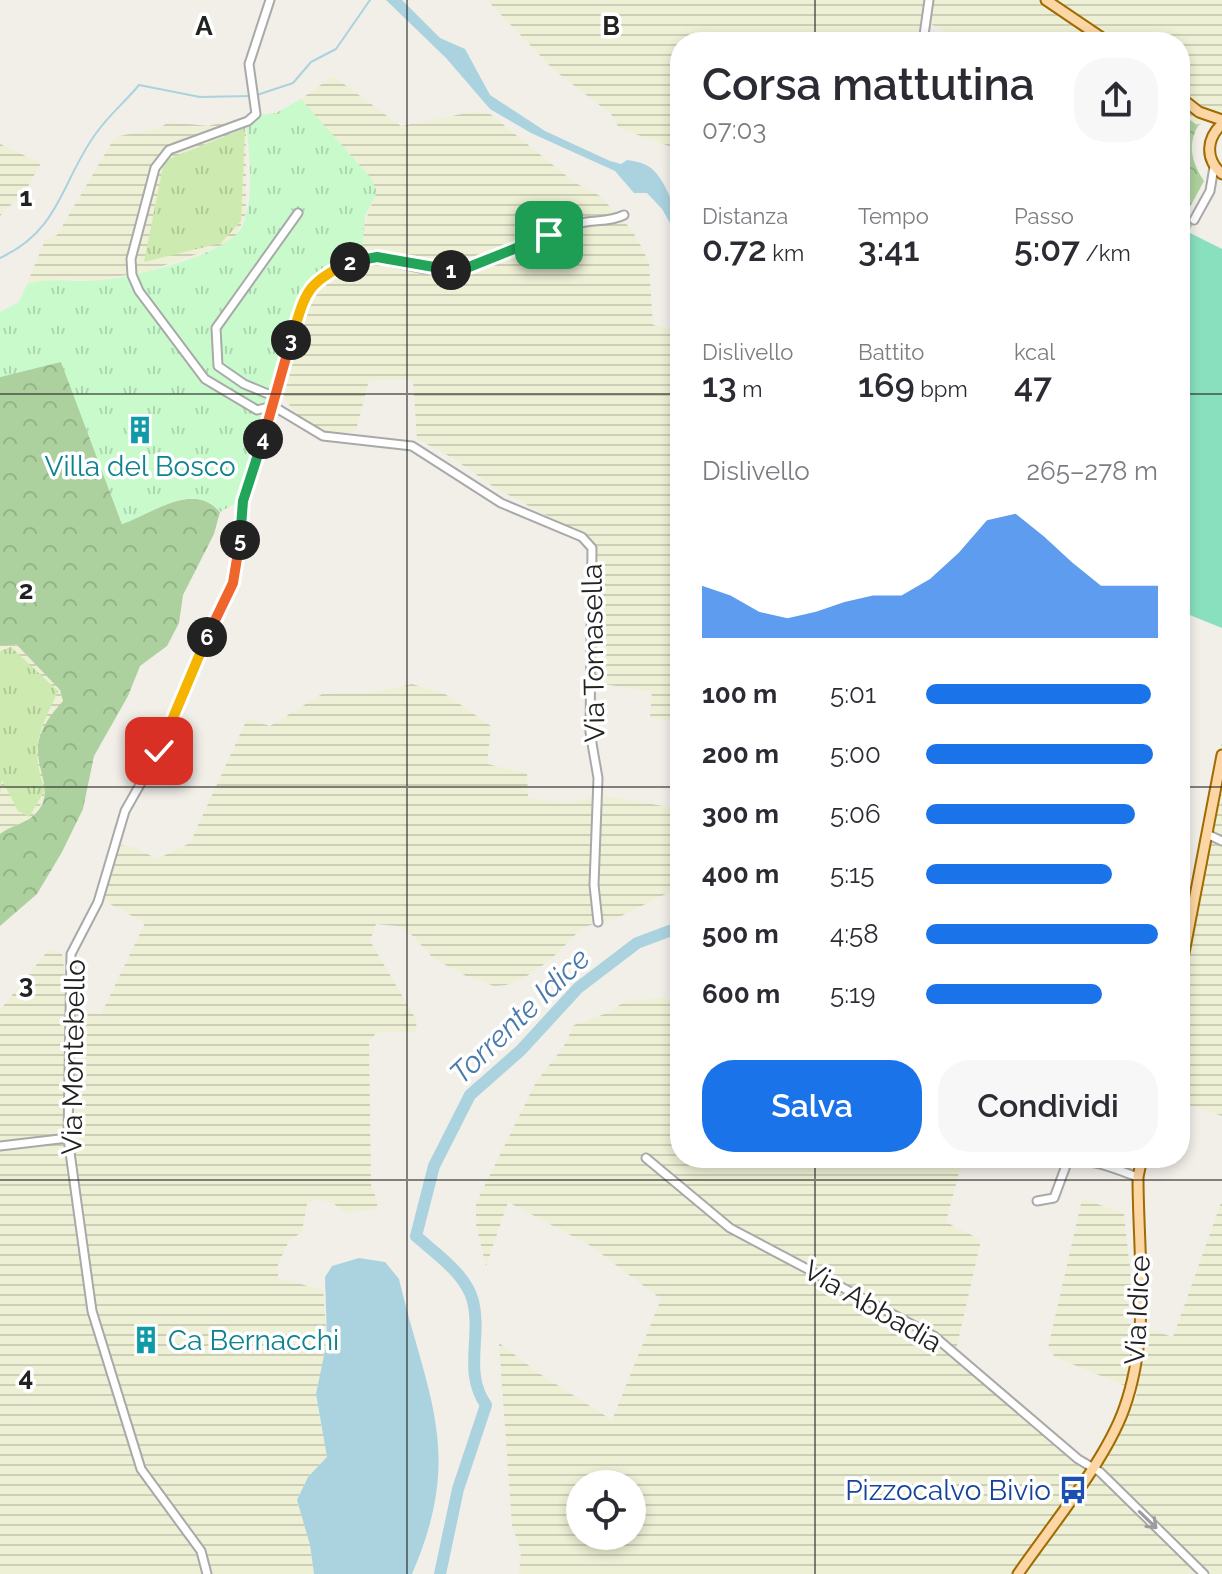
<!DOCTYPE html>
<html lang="it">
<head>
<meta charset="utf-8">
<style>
  body { margin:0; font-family:Raleway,sans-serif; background:#f7f7f7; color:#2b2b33; height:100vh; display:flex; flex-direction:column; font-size:30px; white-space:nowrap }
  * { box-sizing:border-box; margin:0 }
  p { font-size:26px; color:#7c7c81 }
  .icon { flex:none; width:44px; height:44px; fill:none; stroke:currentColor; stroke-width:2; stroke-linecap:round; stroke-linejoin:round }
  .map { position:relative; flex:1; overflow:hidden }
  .details { position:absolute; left:670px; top:32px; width:520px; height:1136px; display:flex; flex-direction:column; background:#fff; border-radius:32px; box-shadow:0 4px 12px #0003 }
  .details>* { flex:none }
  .buttons { position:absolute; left:566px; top:1470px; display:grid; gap:16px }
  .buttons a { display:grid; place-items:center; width:80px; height:80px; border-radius:50%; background:#fff; box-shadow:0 4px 12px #0003; font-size:40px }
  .pin { position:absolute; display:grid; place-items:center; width:68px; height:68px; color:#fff; margin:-34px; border-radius:16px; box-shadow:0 4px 12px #0006 }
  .km { position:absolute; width:40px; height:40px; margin:-20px; border-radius:50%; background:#222; color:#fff; font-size:22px; line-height:40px; text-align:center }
  .round { display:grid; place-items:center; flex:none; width:84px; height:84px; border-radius:32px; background:#f7f7f7 }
  .overview { display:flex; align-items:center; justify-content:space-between; height:136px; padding:0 32px }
  h1 { font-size:44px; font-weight:600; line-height:60px }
  .figures { display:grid; grid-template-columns:repeat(3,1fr); gap:12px; height:136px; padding:8px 32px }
  .figures div { display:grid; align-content:center }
  .figures b { font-size:34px; font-weight:600 }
  .figures small { font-size:22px; font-weight:400 }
  .figures p { font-size:22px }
  .chart { height:224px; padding:16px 32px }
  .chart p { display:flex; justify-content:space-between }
  .chart svg { width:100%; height:144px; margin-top:8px; fill:#1a73e8; opacity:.7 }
  .action { display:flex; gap:16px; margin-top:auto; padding:16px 32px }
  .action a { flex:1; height:92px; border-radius:32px; background:#1a73e8; color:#fff; font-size:32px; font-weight:600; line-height:92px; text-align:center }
  .action a+a { background:#f7f7f7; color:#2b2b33 }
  ul { padding:0 32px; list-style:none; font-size:26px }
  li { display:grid; grid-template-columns:128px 96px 1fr; align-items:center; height:60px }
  li i { height:20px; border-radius:10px; background:#1a73e8 }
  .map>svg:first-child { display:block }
  .farmland { fill:url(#farmland-rules); fill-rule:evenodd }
  .grass { fill:url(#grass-tufts) }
  .forest { fill:url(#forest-crowns) }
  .park { fill:url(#park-tufts) }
  .pitch { fill:#88e0be }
  .water { fill:#aad3df }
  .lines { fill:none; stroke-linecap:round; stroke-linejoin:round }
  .stream { stroke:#aad3df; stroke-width:2 }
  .river { stroke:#aad3df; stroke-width:12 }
  .minor-casing { stroke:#a9a9a9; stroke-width:11 }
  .major-casing { stroke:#a06b00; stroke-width:13 }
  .minor { stroke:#fff; stroke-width:7 }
  .major { stroke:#fcd6a4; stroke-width:9 }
  .oneway { stroke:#9c9c9c }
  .split-1-casing { stroke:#fff; stroke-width:16 }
  .split-2-casing { stroke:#fff; stroke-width:16 }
  .split-3-casing { stroke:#fff; stroke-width:16 }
  .split-4-casing { stroke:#fff; stroke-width:16 }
  .split-5-casing { stroke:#fff; stroke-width:16 }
  .split-6-casing { stroke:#fff; stroke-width:16 }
  .split-7-casing { stroke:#fff; stroke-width:16 }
  .split-1 { stroke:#22a559; stroke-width:10 }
  .split-2 { stroke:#22a559; stroke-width:10 }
  .split-3 { stroke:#f5b400; stroke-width:10 }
  .split-4 { stroke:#f0652b; stroke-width:10 }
  .split-5 { stroke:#22a559; stroke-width:10 }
  .split-6 { stroke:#f0652b; stroke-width:10 }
  .split-7 { stroke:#f5b400; stroke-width:10 }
  .grid { fill:none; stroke:#222; stroke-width:2; stroke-opacity:0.55 }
  .labels { text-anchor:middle; stroke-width:7; stroke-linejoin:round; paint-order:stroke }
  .culture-label { font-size:28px; fill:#0d838f; stroke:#fff }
  .street-label { font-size:28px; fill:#222; stroke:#fff }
  .transit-label { font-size:28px; fill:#164399; stroke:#fff; text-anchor:end }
  .water-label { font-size:30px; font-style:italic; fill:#4a7aab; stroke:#fff }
  .grid-label { font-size:26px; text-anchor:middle; font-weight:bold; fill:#222; stroke:#fff; stroke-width:7; stroke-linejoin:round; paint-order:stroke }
</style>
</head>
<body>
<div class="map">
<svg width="1222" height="1574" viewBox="0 0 1222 1574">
  <defs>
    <pattern id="farmland-rules" width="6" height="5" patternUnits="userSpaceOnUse" patternTransform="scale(2)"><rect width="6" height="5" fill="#eef0d5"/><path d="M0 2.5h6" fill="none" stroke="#ccceb7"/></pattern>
    <pattern id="grass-tufts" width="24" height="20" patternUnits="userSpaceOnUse" patternTransform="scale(2)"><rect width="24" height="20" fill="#cdebb0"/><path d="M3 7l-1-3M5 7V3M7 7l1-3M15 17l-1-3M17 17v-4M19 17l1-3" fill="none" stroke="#b0c997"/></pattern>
    <pattern id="forest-crowns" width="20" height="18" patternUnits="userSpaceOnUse" patternTransform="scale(2)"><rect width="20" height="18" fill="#add19e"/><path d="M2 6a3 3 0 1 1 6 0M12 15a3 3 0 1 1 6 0" fill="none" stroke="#95b388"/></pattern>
    <pattern id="park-tufts" width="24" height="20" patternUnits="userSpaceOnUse" patternTransform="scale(2)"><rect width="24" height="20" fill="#c8facc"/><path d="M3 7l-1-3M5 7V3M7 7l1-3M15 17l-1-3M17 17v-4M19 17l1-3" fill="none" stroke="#acd6af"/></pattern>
  </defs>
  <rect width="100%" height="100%" fill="#f2efe9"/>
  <g class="farmland">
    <polygon points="487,0 1222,0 1222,110 1198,126 1180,112 1180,42 964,42 927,22 921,42 680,42 680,150 619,128 611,114 554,70"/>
    <polygon points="333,76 401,126 472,112 489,113 574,182 600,196 631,229 641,246 649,263 653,325 680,331 680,722 650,717 652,692 592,682 593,552 581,534 494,487 451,457 417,439 413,380 369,380 356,430 329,438 300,418 283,397 284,383 302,321 319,283 362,231 376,192 301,99"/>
    <polygon points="246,117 246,213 236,237 220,246 145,272 89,281 65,278 27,284 45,240 57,235 115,137 159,128 169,122 208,126"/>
    <polygon points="0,144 41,163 27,188 0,216"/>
    <polygon points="5,643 16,644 60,690 63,701 42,733 38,751 46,786 43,801 33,816 0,834 0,646"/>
    <polygon points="412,684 445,694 491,726 487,764 527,773 528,798 567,803 605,796 680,809 680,887 615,919 583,927 550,960 524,978 506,985 494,986 466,976 433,958 412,935 397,926 376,924 370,941 417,1021 415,1032 377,1032 369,1041 371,1185 378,1203 375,1210 345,1213 333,1203 316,1199 307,1204 302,1232 289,1241 278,1264 278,1278 323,1290 327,1341 316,1394 327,1457 308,1477 297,1500 310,1545 314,1574 0,1574 0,1010 50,948 62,954 68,996 75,1012 101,1014 145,923 101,899 118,845 134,847 157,859 190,843 247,719 270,726 322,694 370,693"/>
    <polygon points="1222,741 1222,1116 1180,1102 1180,969"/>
    <path d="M664,998L680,1004V1158H963L946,1222L981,1240L954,1359L1092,1475L1120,1434L1138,1391L1055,1357L1048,1348L1082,1199L1124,1213L1131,1280L1127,1322L1173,1337L1222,1200V1574H519L521,1551L512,1525L499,1343L540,1374L612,1420L661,1299L591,1246L508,1202L486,1266L476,1225V1203L536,1082L564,1046L574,1025L607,1013L626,1001ZM580,1484H632V1536H580Z"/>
  </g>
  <g class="grass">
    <polygon points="245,128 241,221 221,243 144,262 164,161"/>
    <path d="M11,647L58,691C40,731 29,746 45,790L29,817L18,811L2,780L0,794V651Z"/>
  </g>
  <g class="forest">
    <path d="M1180,112L1198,126C1187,145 1192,163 1204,181L1185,216L1194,222L1180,247Z"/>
    <path d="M61,361L122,524C154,512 194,481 220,512L214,534L183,595L179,623L167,646L140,666L128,696L94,756L83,809L62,852L37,894L0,926V834C10,826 24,824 33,816C56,796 38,774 38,751C37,732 51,714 63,701L60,690L16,644L0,646V377Z"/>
    <polygon points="1180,897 1193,901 1180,969"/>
  </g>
  <path class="park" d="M301,99L371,178L377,192L365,216L362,252L319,283L302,321L284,383L283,397L268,417L247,497L220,512C193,480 155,513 122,524L61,362L0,377V312L19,302L27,284C48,278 66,281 88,281C120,281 228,256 242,227C256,196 248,149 246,117L276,113Z"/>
  <polygon class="pitch" points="1182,229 1222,249 1222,628 1180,611"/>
  <g class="water">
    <path d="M386,0H402L440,38L465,49L490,95L545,131L610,161L621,164L627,160C633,161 640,162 646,165C666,174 680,220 680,240L662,209L647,193H634L615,171L531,133L490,109L446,58Z"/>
    <path d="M359,1258L385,1262L399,1279C427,1397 465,1452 412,1574H314L310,1545L297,1500L308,1477L327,1457L316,1394L327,1341L325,1277L332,1266Z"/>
  </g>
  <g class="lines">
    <g class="stream">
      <polyline points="257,95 293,83 311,62 336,49 370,0"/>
      <path d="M0,258C62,229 61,180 97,132C109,115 126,101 139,85L200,97L251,96"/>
    </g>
    <path class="river" d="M440,1574L458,1489L486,1405C463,1372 482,1337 473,1301C466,1274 436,1254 416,1236L434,1166L470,1095L521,1050L578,988L637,943L680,927"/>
    <defs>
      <g id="minor">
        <polyline points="270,0 249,64 256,114 248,121 169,150 155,168 131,259 132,275 139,291 205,379 257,410 273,406"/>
        <polyline points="923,42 929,0"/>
        <polyline points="1194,220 1210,191 1214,167"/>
        <polyline points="273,396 244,384 218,366 216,328 298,213"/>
        <polyline points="273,406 323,436 412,446 501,503 582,537 592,548 590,732 598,778 594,885 598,922"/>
        <polyline points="1207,834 1222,841"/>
        <polyline points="0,1146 68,1138"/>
        <polyline points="646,1158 730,1228 934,1336 1078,1459 1100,1472 1204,1574"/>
        <path d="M1037,1201L1054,1198L1067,1163C1092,1157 1114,1169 1138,1177"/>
        <path d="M207,1574L201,1551L141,1469L92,1311L68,1138L71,954L98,902L125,811L159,751L194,665L233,583L243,501L308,289C365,230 396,277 457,269C497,264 538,237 577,224C593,219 608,223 624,215"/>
      </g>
      <g id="major">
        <polyline points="1046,0 1108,42"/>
        <polyline points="1180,97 1199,112 1222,120"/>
        <path d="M1222,124C1206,139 1205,159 1222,174"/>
        <polyline points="1180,974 1222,755"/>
        <path d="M1018,1574C1051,1526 1105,1462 1124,1409C1151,1334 1138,1255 1138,1177L1142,1158"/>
      </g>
    </defs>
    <use href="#minor" class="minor-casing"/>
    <use href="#major" class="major-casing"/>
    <use href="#minor" class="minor"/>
    <use href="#major" class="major"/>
  </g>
  <defs><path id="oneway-shaft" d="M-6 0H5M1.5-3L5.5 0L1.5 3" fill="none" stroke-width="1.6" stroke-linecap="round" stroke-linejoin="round" transform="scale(2)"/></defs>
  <use class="oneway" href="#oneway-shaft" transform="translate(1148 1520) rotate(44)"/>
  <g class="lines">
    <defs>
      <polyline id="split-1" points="451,270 469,267 549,235"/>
      <polyline id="split-2" points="350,262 377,257 451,270"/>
      <path id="split-3" d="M291,340C306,293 304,284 350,262"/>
      <polyline id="split-4" points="263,439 291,340"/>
      <polyline id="split-5" points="240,540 243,501 263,439"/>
      <polyline id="split-6" points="207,637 233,583 240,540"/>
      <polyline id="split-7" points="159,751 207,637"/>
    </defs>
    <use href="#split-1" class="split-1-casing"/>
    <use href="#split-2" class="split-2-casing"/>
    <use href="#split-3" class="split-3-casing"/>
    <use href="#split-4" class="split-4-casing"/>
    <use href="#split-5" class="split-5-casing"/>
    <use href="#split-6" class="split-6-casing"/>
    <use href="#split-7" class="split-7-casing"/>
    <use href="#split-1" class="split-1"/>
    <use href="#split-2" class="split-2"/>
    <use href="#split-3" class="split-3"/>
    <use href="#split-4" class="split-4"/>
    <use href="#split-5" class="split-5"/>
    <use href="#split-6" class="split-6"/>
    <use href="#split-7" class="split-7"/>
  </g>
  <path class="grid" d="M407,0V1574M815,0V42M0,394H680M1180,394H1222M0,787H680M1180,787H1222M815,1158V1574M0,1180H1222"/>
  <defs>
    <symbol id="building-bare" viewBox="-9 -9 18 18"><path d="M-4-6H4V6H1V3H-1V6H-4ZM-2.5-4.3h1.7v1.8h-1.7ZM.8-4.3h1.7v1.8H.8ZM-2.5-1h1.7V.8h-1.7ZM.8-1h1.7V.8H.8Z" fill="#0f9aa8" stroke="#fff" stroke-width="2.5" paint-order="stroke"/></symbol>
    <symbol id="bus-bare" viewBox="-9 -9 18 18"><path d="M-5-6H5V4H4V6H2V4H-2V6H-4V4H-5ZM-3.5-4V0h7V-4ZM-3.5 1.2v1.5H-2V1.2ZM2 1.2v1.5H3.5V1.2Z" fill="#1a4fb4" stroke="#fff" stroke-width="2.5" paint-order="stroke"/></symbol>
  </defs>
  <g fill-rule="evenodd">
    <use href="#building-bare" x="120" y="410" width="40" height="40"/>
    <use href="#building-bare" x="126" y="1320" width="40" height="40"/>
    <use href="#bus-bare" x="1053" y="1470" width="40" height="40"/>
  </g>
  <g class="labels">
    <g class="culture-label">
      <text x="140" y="476">Villa del Bosco</text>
      <text x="168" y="1350" text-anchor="start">Ca Bernacchi</text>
    </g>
    <g class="street-label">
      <text transform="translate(593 653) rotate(-91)" y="10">Via Tomasella</text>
      <text transform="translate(73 1057) rotate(-89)" y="10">Via Montebello</text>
      <text transform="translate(873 1306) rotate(30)" y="10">Via Abbadia</text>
      <text transform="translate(1137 1310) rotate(-87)" y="10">Via Idice</text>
    </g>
    <g class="transit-label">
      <text x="1051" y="1500">Pizzocalvo Bivio</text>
    </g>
    <g class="water-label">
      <text transform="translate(520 1016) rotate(-44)" y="10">Torrente Idice</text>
    </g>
  </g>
  <g class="grid-label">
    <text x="204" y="35">A</text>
    <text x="611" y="35">B</text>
    <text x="26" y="206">1</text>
    <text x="26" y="599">2</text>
    <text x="26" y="993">3</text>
    <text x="26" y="1386">4</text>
  </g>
</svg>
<div class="buttons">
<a><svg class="icon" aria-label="locate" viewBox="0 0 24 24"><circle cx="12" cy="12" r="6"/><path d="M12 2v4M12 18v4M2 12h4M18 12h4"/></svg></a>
</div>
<div class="pin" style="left:549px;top:235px;background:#1e9e55"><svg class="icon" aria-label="arrive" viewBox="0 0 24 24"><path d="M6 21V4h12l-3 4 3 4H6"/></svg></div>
<div class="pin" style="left:159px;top:751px;background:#d93025"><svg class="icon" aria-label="check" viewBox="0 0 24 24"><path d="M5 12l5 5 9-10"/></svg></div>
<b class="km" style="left:451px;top:270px">1</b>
<b class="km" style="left:350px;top:262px">2</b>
<b class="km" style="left:291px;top:340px">3</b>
<b class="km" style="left:263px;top:439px">4</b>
<b class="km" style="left:240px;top:540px">5</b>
<b class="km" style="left:207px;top:637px">6</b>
<section class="details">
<div class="overview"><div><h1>Corsa mattutina</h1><p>07:03</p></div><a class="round"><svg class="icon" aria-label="share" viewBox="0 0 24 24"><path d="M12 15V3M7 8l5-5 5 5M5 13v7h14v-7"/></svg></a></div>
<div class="figures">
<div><p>Distanza</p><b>0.72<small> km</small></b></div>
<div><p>Tempo</p><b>3:41</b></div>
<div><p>Passo</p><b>5:07<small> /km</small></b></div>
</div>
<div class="figures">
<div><p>Dislivello</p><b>13<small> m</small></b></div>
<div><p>Battito</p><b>169<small> bpm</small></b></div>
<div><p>kcal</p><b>47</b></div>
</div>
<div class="chart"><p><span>Dislivello</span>265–278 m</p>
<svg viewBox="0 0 160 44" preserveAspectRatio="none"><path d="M0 44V28L10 31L20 36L30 38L40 36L50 33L60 31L70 31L80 26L90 18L100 8L110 6L120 13L130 21L140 28L150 28L160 28V44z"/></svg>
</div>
<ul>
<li><b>100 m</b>5:01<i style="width:97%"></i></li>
<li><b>200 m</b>5:00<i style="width:98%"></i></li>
<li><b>300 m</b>5:06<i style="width:90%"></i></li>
<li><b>400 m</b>5:15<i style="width:80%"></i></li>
<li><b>500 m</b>4:58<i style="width:100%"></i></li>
<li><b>600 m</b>5:19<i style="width:76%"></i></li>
</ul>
<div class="action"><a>Salva</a><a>Condividi</a></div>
</section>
</div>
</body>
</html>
